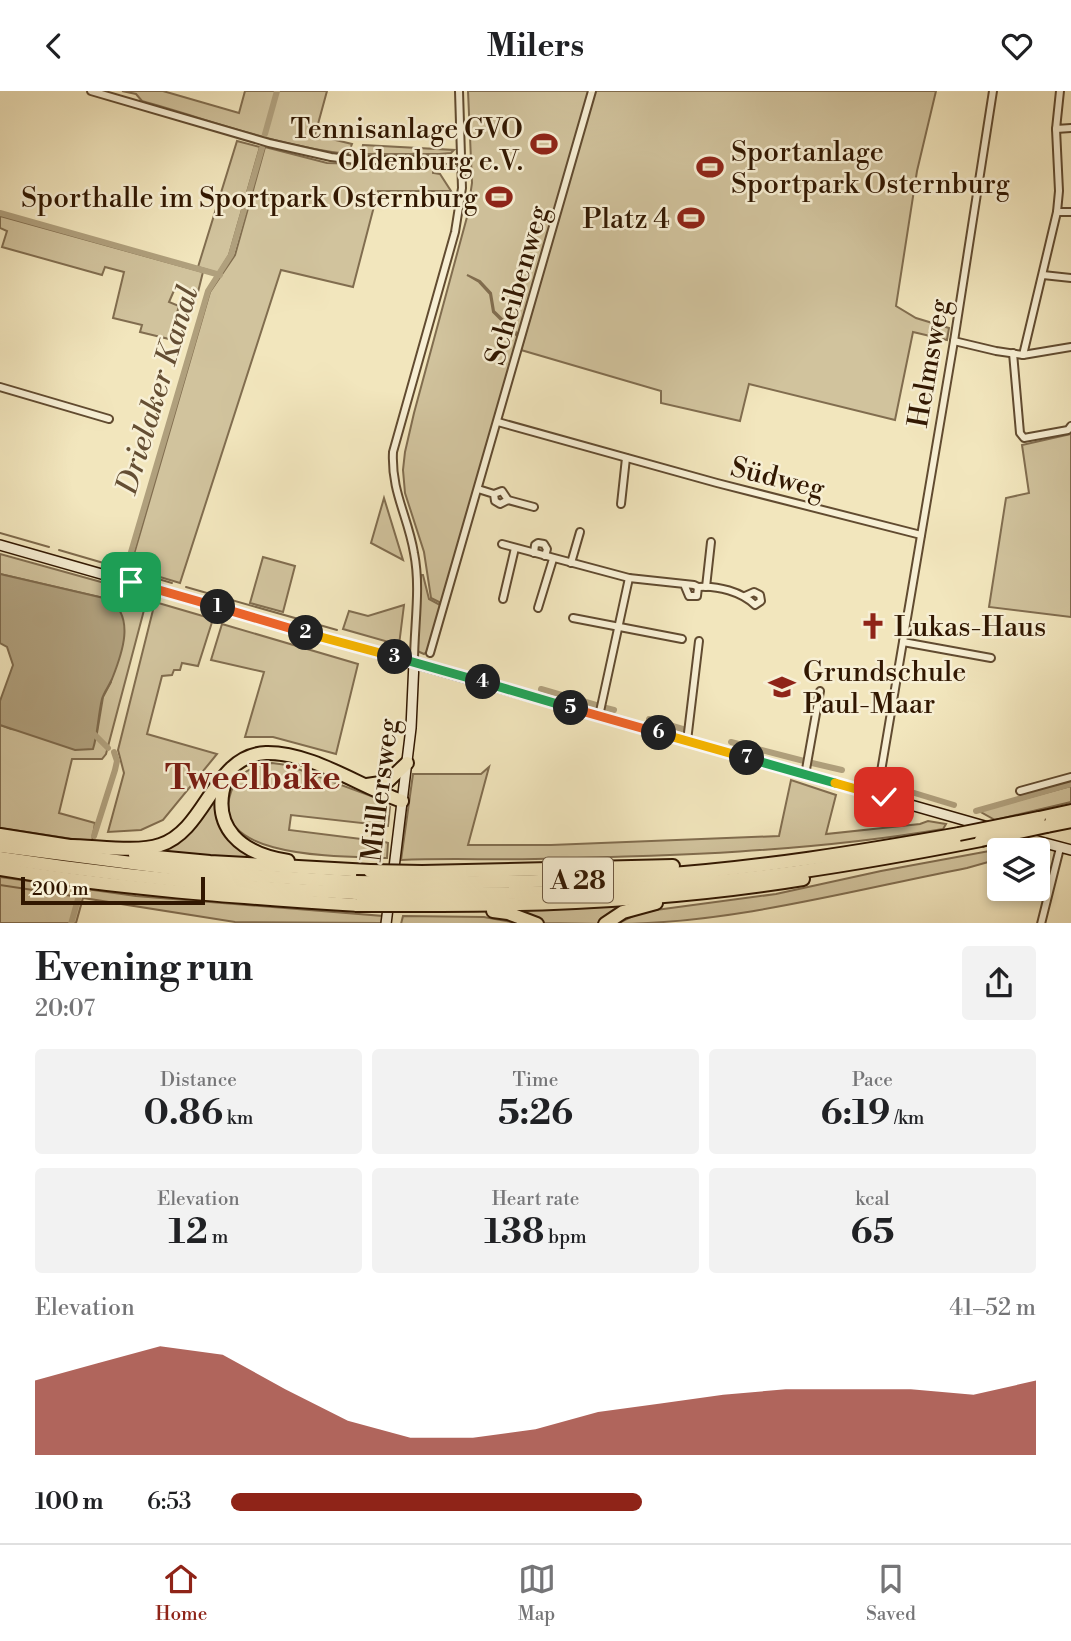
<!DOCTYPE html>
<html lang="en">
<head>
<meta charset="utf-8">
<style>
  body { margin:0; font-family:"Libre Bodoni",serif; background:#f2f2f2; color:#202124; height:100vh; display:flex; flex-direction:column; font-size:26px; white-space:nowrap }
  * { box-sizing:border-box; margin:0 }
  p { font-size:23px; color:#757577 }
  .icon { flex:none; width:38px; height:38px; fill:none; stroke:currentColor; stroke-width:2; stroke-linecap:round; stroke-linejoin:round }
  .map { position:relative; height:832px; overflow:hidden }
  .sheet { display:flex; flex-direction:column; background:#fff; flex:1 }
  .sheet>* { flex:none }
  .fabs { position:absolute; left:987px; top:747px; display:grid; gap:14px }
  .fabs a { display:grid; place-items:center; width:63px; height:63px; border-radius:7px; background:#fff; box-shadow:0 4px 10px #0003; font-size:35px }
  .scale { position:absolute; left:21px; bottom:18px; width:184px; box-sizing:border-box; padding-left:7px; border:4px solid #311701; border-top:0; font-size:19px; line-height:24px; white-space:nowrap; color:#311701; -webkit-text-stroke:5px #f7efd4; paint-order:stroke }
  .pin { position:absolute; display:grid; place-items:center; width:60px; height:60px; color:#fff; margin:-30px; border-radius:14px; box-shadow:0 4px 10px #0006 }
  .km { position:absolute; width:35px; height:35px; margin:-18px; border-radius:50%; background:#222; color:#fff; font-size:19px; line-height:35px; text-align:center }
  .round { display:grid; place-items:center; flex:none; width:74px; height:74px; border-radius:7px; background:#f2f2f2 }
  .head { display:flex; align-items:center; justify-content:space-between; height:119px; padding:0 35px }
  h1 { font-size:38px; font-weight:800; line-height:52px }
  .stats { display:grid; grid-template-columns:repeat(3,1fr); gap:10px; height:119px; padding:7px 35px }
  .stats div { display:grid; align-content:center; border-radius:7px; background:#f2f2f2; text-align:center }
  .stats b { font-size:35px; font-weight:800 }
  .stats small { font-size:19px; font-weight:400 }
  .stats p { font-size:19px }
  .chart { height:196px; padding:14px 35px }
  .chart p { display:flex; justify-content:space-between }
  .chart svg { width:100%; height:126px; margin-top:7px; fill:#8f2418; opacity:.7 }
  ul { padding:0 35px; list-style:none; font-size:23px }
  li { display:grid; grid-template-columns:112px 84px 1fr; align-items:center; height:52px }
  li i { height:18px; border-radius:9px; background:#8f2418 }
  header { display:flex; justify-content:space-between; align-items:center; height:91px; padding:0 35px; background:#fff; font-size:32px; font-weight:800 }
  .dock { display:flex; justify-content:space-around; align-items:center; height:98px; border-top:2px solid #e0e0e0; background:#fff; font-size:19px; color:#757577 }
  .dock a { display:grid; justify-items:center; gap:4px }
  .dock .on { color:#8f2418 }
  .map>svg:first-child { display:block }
  .green { fill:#d1c39d; stroke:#816d4f; stroke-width:2 }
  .water { fill:#b0a07d; stroke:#7d694b; stroke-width:2 }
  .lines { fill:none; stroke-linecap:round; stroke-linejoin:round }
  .stream { stroke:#7d694b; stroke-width:2 }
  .canal { stroke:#b0a07d; stroke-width:6 }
  .street-casing { stroke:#614b30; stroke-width:10 }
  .secondary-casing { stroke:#311701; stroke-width:12 }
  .highway-casing { stroke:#311701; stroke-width:16 }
  .street { stroke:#f7efd4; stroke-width:6 }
  .secondary { stroke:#f7efd4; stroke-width:9 }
  .highway { stroke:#f2e6bd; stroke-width:12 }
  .highway-bridge-casing { stroke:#311701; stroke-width:16; stroke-linecap:butt }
  .highway-bridge { stroke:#f2e6bd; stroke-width:12 }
  .split-1-casing { stroke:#fff; stroke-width:14 }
  .split-2-casing { stroke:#fff; stroke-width:14 }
  .split-3-casing { stroke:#fff; stroke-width:14 }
  .split-4-casing { stroke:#fff; stroke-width:14 }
  .split-5-casing { stroke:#fff; stroke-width:14 }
  .split-6-casing { stroke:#fff; stroke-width:14 }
  .split-7-casing { stroke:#fff; stroke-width:14 }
  .split-8-casing { stroke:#fff; stroke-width:14 }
  .split-9-casing { stroke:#fff; stroke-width:14 }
  .split-1 { stroke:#f0652b; stroke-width:9 }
  .split-2 { stroke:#f0652b; stroke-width:9 }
  .split-3 { stroke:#f5b400; stroke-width:9 }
  .split-4 { stroke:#22a559; stroke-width:9 }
  .split-5 { stroke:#22a559; stroke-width:9 }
  .split-6 { stroke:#f0652b; stroke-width:9 }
  .split-7 { stroke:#f5b400; stroke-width:9 }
  .split-8 { stroke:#22a559; stroke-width:9 }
  .split-9 { stroke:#f5b400; stroke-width:9 }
  .labels { text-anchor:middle; stroke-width:5; stroke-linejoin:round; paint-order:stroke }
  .shield { fill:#f7efd4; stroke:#6c5840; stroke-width:2 }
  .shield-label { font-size:26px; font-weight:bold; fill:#311701 }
  .poi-label { font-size:28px; fill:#311701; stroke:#f7efd4; text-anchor:end }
  .street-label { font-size:28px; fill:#311701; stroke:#f7efd4 }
  .water-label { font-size:30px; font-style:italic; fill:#644e33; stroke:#f7efd4 }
  .district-label { font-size:35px; font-weight:bold; fill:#7a1f14; stroke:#f7efd4 }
</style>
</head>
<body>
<header><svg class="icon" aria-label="back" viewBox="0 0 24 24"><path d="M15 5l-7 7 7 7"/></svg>Milers<svg class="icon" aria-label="heart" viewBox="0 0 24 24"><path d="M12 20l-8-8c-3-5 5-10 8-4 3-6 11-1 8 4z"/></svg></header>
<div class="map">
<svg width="1071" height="833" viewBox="0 0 1071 833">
  <rect width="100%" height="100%" fill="#f2e6bd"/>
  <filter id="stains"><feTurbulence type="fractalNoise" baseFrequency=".00286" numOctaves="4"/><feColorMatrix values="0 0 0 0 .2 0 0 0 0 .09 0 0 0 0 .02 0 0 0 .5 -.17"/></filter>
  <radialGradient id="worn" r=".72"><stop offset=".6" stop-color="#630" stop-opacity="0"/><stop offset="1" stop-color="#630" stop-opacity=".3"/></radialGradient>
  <g class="green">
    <path d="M122,0H163L239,22L245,0H327L315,44L352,53L348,63C278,55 210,29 142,10L136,3Z"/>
    <polygon points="468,0 590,0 521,246 494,220 491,202 480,190 467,184 479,191 490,203 493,221 520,248 443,513 431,507 424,461 405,402 403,379 405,361 414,322 467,126 472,92"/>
    <polygon points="595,0 936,0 917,80 896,215 916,227 949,237 947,249 913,241 895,329 749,293 740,330 661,312 661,300 521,259"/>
    <polygon points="237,50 260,56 229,164 218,182 198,176"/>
    <polygon points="363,54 454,59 451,62 439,63 361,63"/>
    <polygon points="265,56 327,72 433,75 433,82 440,83 451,100 378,100 353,196 281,179 180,492 130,477 210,201 235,164"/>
    <polygon points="0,125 203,181 198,201 176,195 169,211 179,215 169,248 140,241 142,234 113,227 124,181 105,176 102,184 2,156 7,140 0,137"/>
    <polygon points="1071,343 1071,526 989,516 1006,407 1029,402 1022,354"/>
    <polygon points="384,407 403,469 371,452"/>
    <polygon points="0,463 148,504 106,663 102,668 72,668 59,722 95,732 92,751 0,737 0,634 11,638 96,648 103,606 111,591 108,508 0,483"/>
    <polygon points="263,466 295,475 283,521 250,512"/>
    <polygon points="421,484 423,484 429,508 442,515 429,559 424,563 415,559"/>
    <polygon points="155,511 213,528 198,575 182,572 180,579 174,579 172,584 162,585 147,643 217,663 163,729 141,739 108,741 124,682 118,659"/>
    <polygon points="404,514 399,554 343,538 349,520 368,525"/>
    <polygon points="222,533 358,573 336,663 273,646 245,646 264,581 211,569"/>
    <path d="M272,672L287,674L382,709L390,716L388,735L291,724L289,739L385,751L388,752L387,767C349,765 206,770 231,701C237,681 254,675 272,672Z"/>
    <path d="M489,676L468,754H551L779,745L791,689L836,704L826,743L920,733L928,730L946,733L943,738C808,761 672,765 535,768C490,769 446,767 401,769L413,683H481Z"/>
    <polygon points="1071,695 1071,711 995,729 979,720"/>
    <polygon points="218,697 222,737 268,770 159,761"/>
    <path d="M1011,756L1028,759L999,760V768L967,777C854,799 734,832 617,833L641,821L776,803L881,780Z"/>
    <polygon points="0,786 136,805 383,825 381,832 235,831 83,807 76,832 0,832"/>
    <polygon points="632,814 604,833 544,832 516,820"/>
    <polygon points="403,825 484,826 522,833 401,833"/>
  </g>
  <path class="water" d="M0,483L108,508C136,525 122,563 112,588C109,595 104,601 102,608C98,625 98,642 93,658L75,659L0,634V610L13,574L7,556L0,552Z"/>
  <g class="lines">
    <g class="stream">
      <polyline points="0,442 49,456"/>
      <polyline points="59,459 172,492"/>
      <polyline points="186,496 337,539"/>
      <polyline points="0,794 79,806"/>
    </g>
    <g class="canal">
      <polyline points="265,43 277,0"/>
      <polyline points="0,122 220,184"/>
      <polyline points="126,478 208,200 231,164 262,57"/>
      <polyline points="114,519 121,498"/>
      <polyline points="541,598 596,614"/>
      <polyline points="606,617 614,619"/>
      <polyline points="649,628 686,639"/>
      <polyline points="93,642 108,657"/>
      <polyline points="731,651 804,670"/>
      <polyline points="812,672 842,679"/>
      <polyline points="888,694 954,714"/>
      <polyline points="976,720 1071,693"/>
      <polyline points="94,745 115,679 117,670 114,661"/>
      <polyline points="71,833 80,801"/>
    </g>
    <defs>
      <g id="street">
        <polyline points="91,0 269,52 331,66 356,69 461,69"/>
        <polyline points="1060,0 1056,38 1071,37"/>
        <polyline points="1057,121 1071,121"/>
        <polyline points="1043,184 1071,187"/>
        <polyline points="954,250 996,260 1023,264 1071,256"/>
        <polyline points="1013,262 1020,342 1024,347 1068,339 1071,335"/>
        <polyline points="1023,264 1057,121 1059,100 1056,38"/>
        <polyline points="0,296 109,328"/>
        <polyline points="498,331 717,392 921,444"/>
        <polyline points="478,398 494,403 495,410 500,413 508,409 502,400 494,403"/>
        <polyline points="508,409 534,416"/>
        <polyline points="621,413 626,367"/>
        <polyline points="502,453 629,487 694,494 698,496 697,505 689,505 684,493"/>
        <polyline points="534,462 535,454 538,452 544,453 547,458 545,465"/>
        <polyline points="571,472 580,441"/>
        <path d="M698,496C717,494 742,501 755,514L761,510L760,504L754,501L745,505"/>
        <polyline points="706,496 711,451"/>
        <polyline points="503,508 515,457"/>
        <polyline points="538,517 553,468"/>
        <polyline points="573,527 682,548"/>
        <polyline points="903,551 991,567"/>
        <polyline points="430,562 592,0"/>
        <path d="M414,571C414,535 421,497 414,462C408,425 391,401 393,361L455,141L462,97L459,0"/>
        <polyline points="599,625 629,487"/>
        <polyline points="687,650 699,550"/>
        <polyline points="805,684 820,600"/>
        <polyline points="1020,700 1071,686"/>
        <polyline points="877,704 954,250 993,0"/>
        <polyline points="1041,833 1060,757"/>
      </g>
      <g id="secondary">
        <polyline points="0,454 988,736"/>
        <polyline points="1015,744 1071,759"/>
        <polyline points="393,785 411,637 414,571"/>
        <polyline points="386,833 389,809"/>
      </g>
      <g id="highway">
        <path d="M226,688C209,737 242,763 288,770"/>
        <polyline points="367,694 387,691 407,672"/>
        <polyline points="1039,727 1071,720"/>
        <polyline points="1047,735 1071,730"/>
        <polyline points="0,744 76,756"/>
        <polyline points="0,755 209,782 356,791"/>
        <path d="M69,755C95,755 137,762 160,754C207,739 213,664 266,662C312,661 360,696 402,710"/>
        <polyline points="135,764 210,771 370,780"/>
        <path d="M0,767C118,785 237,797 356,802"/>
        <path d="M0,778C118,798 238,806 357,814"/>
        <polyline points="422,781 673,775"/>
        <path d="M419,792C499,791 579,790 659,784C759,777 859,761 959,743"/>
        <path d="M419,803C545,803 672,798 797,781C859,772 920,761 981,749"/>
        <path d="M416,814C546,815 675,809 803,788"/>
        <polyline points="493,820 508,822 537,833"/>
        <polyline points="605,833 623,821 656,812"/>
      </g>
    </defs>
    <use href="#street" class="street-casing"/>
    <use href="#secondary" class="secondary-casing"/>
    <use href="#highway" class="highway-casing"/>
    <use href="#street" class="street"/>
    <use href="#secondary" class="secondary"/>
    <use href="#highway" class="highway"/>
    <defs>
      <g id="highway-bridge">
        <polyline points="959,743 1039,727"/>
        <polyline points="981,749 1047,735"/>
        <polyline points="370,780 422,781"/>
        <polyline points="356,791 419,792"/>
        <polyline points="356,802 419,803"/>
        <polyline points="357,814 416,814"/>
      </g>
    </defs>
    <use href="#highway-bridge" class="highway-bridge-casing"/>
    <use href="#highway-bridge" class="highway-bridge"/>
  </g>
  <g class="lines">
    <defs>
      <polyline id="split-1" points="131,491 218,516"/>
      <polyline id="split-2" points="218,516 306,542"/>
      <polyline id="split-3" points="306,542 395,566"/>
      <polyline id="split-4" points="395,566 483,591"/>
      <polyline id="split-5" points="483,591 571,617"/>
      <polyline id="split-6" points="571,617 659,642"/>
      <polyline id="split-7" points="659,642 747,667"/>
      <polyline id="split-8" points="747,667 835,692"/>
      <polyline id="split-9" points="835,692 884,706"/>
    </defs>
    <use href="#split-1" class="split-1-casing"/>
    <use href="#split-2" class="split-2-casing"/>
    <use href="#split-3" class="split-3-casing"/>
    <use href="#split-4" class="split-4-casing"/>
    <use href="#split-5" class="split-5-casing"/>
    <use href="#split-6" class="split-6-casing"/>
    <use href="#split-7" class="split-7-casing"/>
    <use href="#split-8" class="split-8-casing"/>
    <use href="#split-9" class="split-9-casing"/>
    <use href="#split-1" class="split-1"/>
    <use href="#split-2" class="split-2"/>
    <use href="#split-3" class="split-3"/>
    <use href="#split-4" class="split-4"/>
    <use href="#split-5" class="split-5"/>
    <use href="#split-6" class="split-6"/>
    <use href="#split-7" class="split-7"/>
    <use href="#split-8" class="split-8"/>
    <use href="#split-9" class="split-9"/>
  </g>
  <defs>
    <symbol id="stadium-bare" viewBox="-9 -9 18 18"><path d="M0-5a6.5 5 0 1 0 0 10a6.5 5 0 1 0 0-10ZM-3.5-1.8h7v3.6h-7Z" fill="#8f2418" stroke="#f7efd4" stroke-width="2.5" paint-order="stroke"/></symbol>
    <symbol id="church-bare" viewBox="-9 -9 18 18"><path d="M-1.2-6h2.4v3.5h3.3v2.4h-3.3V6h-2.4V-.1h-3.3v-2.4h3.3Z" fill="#8f2418" stroke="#f7efd4" stroke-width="2.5" paint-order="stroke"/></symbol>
    <symbol id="school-bare" viewBox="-9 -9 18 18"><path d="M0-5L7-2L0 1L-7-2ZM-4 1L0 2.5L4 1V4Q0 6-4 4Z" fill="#8f2418" stroke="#f7efd4" stroke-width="2.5" paint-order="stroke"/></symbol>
  </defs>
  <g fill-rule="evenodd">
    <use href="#stadium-bare" x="525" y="34" width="38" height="38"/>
    <use href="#stadium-bare" x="691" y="57" width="38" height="38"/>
    <use href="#stadium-bare" x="480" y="87" width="38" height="38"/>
    <use href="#stadium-bare" x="672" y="108" width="38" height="38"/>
    <use href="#church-bare" x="854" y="516" width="38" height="38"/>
    <use href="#school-bare" x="763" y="577" width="38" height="38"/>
  </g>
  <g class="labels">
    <rect class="shield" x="543" y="766.5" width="70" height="45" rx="5"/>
    <g class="shield-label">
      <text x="578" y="798">A 28</text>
    </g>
    <g class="poi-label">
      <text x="523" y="47">Tennisanlage GVO<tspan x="523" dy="32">Oldenburg e.V.</tspan></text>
      <text x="731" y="70" text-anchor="start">Sportanlage<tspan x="731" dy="32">Sportpark Osternburg</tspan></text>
      <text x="478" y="116">Sporthalle im Sportpark Osternburg</text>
      <text x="670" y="137">Platz 4</text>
      <text x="894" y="545" text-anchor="start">Lukas-Haus</text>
      <text x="803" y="590" text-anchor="start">Grundschule<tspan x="803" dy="32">Paul-Maar</tspan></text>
    </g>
    <g class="street-label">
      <text transform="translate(516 194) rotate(-74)" y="10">Scheibenweg</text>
      <text transform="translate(928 272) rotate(-80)" y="10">Helmsweg</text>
      <text transform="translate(778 386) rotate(14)" y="10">Südweg</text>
      <text transform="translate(379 699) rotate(-83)" y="10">Müllersweg</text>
    </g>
    <g class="water-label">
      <text transform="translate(157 299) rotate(-73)" y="10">Drielaker Kanal</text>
    </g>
    <g class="district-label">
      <text x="253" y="698">Tweelbäke</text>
    </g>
  </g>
  <rect width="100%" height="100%" filter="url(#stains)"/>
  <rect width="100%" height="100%" fill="url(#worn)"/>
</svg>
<div class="fabs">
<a><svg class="icon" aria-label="layers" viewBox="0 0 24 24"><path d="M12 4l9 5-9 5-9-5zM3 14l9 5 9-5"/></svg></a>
</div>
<div class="scale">200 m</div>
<div class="pin" style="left:131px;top:491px;background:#1e9e55"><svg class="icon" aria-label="arrive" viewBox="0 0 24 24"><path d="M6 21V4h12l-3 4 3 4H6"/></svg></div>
<div class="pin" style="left:884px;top:706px;background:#d93025"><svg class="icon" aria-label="check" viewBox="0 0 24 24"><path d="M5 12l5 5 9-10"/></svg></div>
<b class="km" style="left:218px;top:516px">1</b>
<b class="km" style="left:306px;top:542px">2</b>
<b class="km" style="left:395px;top:566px">3</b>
<b class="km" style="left:483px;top:591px">4</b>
<b class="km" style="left:571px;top:617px">5</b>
<b class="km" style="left:659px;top:642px">6</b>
<b class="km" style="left:747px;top:667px">7</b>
</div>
<section class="sheet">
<div class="head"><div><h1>Evening run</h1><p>20:07</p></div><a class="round"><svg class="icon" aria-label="share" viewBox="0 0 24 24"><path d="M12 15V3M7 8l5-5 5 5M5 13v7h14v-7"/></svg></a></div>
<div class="stats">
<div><p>Distance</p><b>0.86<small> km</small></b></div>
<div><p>Time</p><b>5:26</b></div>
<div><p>Pace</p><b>6:19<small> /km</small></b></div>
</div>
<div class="stats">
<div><p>Elevation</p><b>12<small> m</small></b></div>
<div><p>Heart rate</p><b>138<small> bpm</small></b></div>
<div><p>kcal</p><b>65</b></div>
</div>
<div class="chart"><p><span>Elevation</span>41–52 m</p>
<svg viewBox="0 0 160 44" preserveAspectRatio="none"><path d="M0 44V18L10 12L20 6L30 9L40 21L50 32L60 38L70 38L80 35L90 29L100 26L110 23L120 21L130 21L140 21L150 23L160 18V44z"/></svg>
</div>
<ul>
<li><b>100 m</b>6:53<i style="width:51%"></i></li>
</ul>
</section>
<nav class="dock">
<a class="on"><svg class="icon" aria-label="home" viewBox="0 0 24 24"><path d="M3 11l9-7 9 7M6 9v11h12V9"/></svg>Home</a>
<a><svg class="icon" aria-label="map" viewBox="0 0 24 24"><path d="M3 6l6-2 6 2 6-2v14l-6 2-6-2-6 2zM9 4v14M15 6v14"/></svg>Map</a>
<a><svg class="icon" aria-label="saved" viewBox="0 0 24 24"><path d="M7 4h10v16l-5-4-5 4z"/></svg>Saved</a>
</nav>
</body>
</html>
